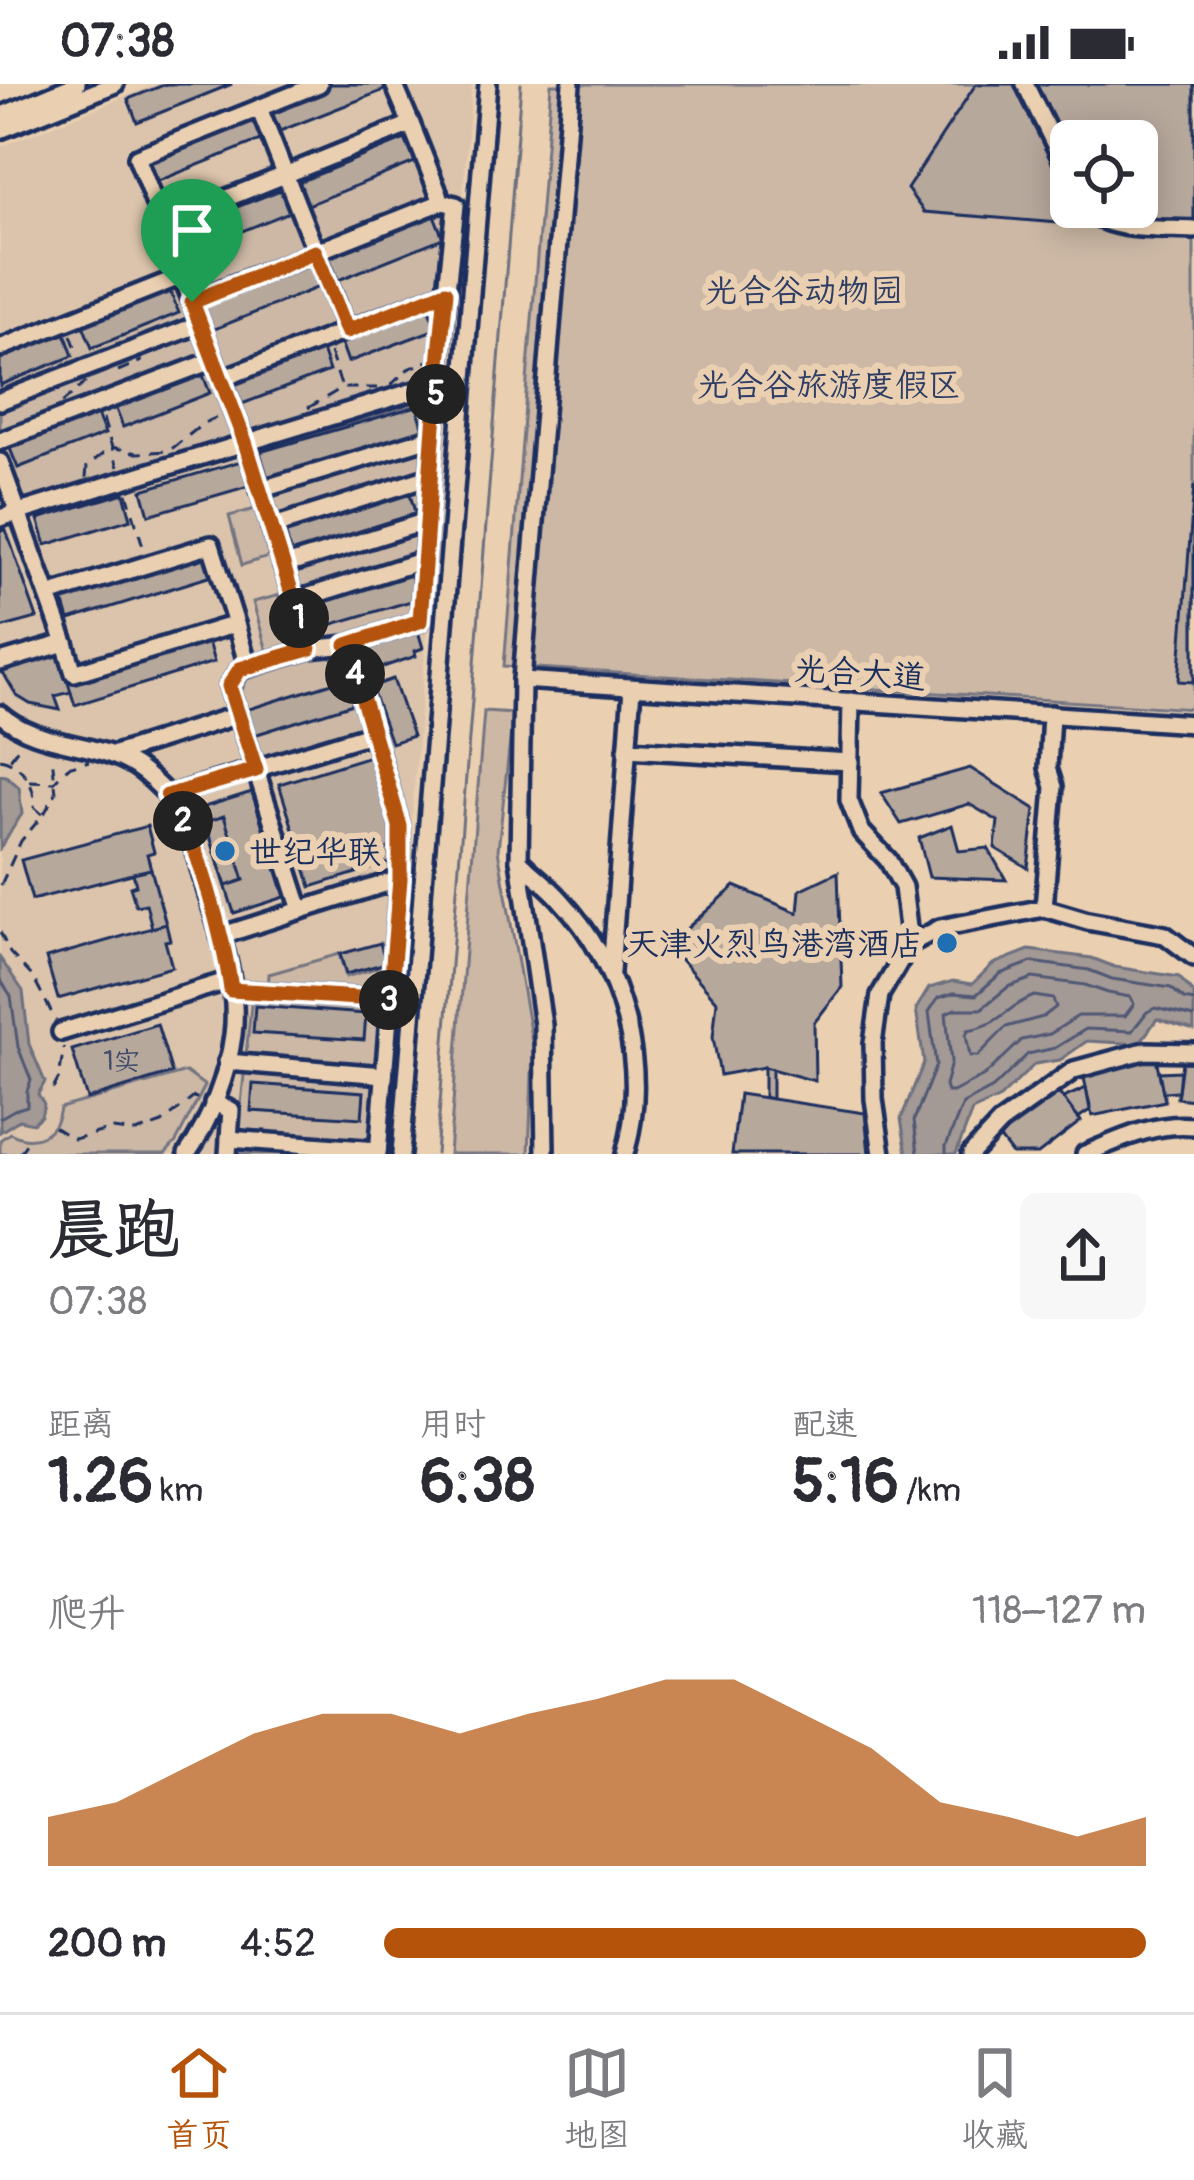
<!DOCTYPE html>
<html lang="zh">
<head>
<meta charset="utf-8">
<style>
  body { margin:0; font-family:Pangolin,"LXGW WenKai TC",sans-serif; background:#f7f7f7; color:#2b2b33; height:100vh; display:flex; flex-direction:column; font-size:45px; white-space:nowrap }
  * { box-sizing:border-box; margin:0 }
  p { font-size:39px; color:#7c7c81 }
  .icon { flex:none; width:66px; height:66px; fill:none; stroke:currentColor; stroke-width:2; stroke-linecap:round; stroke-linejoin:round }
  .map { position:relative; height:1070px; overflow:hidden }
  .side { display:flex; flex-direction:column; background:#fff; flex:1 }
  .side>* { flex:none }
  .tools { position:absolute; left:1050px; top:36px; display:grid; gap:24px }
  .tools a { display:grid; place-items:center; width:108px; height:108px; border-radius:18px; background:#fff; box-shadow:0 6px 30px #0003; font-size:60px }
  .pin { position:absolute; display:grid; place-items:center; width:102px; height:102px; color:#fff; margin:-123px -51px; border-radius:50% 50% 50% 0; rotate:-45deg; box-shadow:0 0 12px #0007 }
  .pin .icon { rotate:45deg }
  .km { position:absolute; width:60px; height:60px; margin:-30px; border-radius:50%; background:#222; color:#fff; font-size:33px; line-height:60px; text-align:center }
  .round { display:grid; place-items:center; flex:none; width:126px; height:126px; border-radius:18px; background:#f7f7f7 }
  .summary { display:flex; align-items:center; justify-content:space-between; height:204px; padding:0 48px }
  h1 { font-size:66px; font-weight:800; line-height:90px }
  .stats { display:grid; grid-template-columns:repeat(3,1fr); gap:18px; height:204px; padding:12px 48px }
  .stats div { display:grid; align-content:center }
  .stats b { font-size:60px; font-weight:800 }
  .stats small { font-size:33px; font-weight:400 }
  .stats p { font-size:33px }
  .chart { height:336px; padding:24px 48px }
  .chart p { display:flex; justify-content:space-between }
  .chart svg { width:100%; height:216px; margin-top:12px; fill:#b45309; opacity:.7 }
  ul { padding:0 48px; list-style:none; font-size:39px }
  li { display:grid; grid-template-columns:192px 144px 1fr; align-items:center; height:90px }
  li i { height:30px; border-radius:15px; background:#b45309 }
  .status { display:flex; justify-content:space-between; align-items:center; height:84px; padding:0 60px; background:#fff; direction:ltr }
  .status svg { height:33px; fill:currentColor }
  .tabs { display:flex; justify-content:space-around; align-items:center; height:168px; border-top:3px solid #e1e1e2; background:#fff; font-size:33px; color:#7c7c81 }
  .tabs a { display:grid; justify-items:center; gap:6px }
  .tabs .current { color:#b45309 }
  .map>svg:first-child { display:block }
  .built { fill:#dbc4ab }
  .green { fill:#ccb8a5; stroke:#747482; stroke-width:3; fill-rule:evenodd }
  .water { fill:#a39995; stroke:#6d6f7f; stroke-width:3 }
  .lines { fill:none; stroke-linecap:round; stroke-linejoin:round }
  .shore { stroke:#515974; stroke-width:3 }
  .stream { stroke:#6d6f7f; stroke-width:3 }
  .building { fill:#b7a89c; stroke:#1b2f5e; stroke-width:3; fill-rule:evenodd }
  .minor-casing { stroke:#1b2f5e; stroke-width:24 }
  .path { stroke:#1b2f5e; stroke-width:3; stroke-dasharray:12 9; stroke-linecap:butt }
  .minor { stroke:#ead0b1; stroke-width:15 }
  .route-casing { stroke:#fff; stroke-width:24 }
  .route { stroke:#b45309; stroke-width:15 }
  .poi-dot { fill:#1f6fb2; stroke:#ead0b1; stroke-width:4.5 }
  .labels { text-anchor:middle; stroke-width:12; stroke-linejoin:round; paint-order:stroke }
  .number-label { font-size:27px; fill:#424d6e }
  .park-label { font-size:33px; fill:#2d3d65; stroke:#ead0b1 }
  .street-label { font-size:33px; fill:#1b2f5e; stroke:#ead0b1 }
  .poi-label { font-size:33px; fill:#1b2f5e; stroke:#ead0b1; text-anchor:start }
</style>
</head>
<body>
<div class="status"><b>07:38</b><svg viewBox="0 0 49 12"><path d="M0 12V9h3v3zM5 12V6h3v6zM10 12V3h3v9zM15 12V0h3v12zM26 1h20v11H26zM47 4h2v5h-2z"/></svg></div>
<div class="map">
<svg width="1194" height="1070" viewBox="0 0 1194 1070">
  <rect width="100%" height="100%" fill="#ead0b1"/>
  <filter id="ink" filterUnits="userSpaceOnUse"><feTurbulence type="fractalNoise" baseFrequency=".00833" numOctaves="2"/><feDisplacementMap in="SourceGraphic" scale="24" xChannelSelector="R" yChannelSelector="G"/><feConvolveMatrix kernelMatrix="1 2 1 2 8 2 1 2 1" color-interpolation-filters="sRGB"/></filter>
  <g filter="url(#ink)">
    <polygon class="built" points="156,0 472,0 384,1070 0,1070 0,63"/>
    <g class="green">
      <path d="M551,0H1194V625L504,582ZM1071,57H1137V123H1071Z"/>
      <polygon points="406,49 437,123 448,124 433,293 23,420 0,360 0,269 192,194 172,144"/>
      <polygon points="426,318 415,535 345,558 312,557 253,368"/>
      <polygon points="255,425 269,473 242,481 229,432"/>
      <polygon points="280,511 293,559 267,567 253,518"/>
      <polygon points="333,569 342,573 366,645 269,676 257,665 239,612 247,595"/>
      <polygon points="484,627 513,629 498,766 533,964 529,1070 449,1070"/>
      <polygon points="339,870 346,893 386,881 383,911 268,905 269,890"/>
      <polygon points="252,912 381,921 371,1070 236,1070"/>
      <path d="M186,988L205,1002L176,1058L165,1070H0V1056L10,1049C34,1062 56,1051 60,1024Z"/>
    </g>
    <g class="water">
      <polygon points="0,691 6,692 19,703 22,730 0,764"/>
      <polygon points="1029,866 1092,874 1115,883 1179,893 1194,910 1194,946 1157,935 1139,960 1087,957 1060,976 1035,980 1000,1014 972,1027 956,1070 907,1070 901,1035 924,978 916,925 929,904 953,897 972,900 993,880"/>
      <polygon points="0,874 23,907 29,960 45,998 38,1010 44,1020 41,1032 33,1039 19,1036 0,1048"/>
    </g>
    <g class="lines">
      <g class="shore">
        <polygon points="1033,894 1085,901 1108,909 1130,913 1134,920 1125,932 1078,932 1050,950 1022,956 984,992 953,1008 947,1008 945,1002 951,978 946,929 955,925 981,925 1008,903"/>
        <polyline points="0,895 11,912 18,963 31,996 27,1007 27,1022 14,1026 0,1034"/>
        <path d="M1034,912L1053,915L1056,923L1043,933L1006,943L978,972H970L966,951L968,946C1003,940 1005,923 1034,912Z"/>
        <polyline points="918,1070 914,1036 936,981 929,928 938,914 954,909 976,911 1000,890 1032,878 1089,886 1112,895 1171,904 1184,915 1194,917"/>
        <polyline points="946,1070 946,1062 963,1020 993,1004 1028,970 1055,964 1086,945 1132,947 1147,928 1155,924 1194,933"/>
      </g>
      <polyline class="stream" points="436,1070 521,0"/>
    </g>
    <g class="building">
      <polygon points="166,0 232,0 137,38 128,15"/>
      <polygon points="331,0 385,0 387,5 280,47 270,24"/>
      <path d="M976,0H1194V150L924,128L907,105ZM1071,57H1137V123H1071Z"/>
      <polygon points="254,32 263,55 156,98 147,75"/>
      <polygon points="405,55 415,78 308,121 299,98"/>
      <polygon points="283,105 292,127 185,170 176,147"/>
      <polygon points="434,131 443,154 336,197 327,174"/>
      <polygon points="310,180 319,203 212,246 203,223"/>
      <polygon points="170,207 179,229 92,264 83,241"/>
      <polygon points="427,220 436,245 348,278 339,253"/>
      <polygon points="65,249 73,272 0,301 0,274"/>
      <polygon points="321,263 329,287 242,320 233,296"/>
      <polygon points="201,286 210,309 123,343 114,320"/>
      <polygon points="417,322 425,349 268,395 260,368"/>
      <polygon points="96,328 105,350 18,384 9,362"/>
      <polygon points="241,377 249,402 149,431 142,406"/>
      <polygon points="1194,401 1194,598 1179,597"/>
      <polygon points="409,407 417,435 292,471 284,444"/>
      <polygon points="124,409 131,435 46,461 38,435"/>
      <polygon points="6,446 37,534 0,544 0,447"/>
      <polygon points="207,465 215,491 69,536 61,510"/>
      <polygon points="410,488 418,515 313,546 305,518"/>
      <polygon points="418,547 423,564 415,567 416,572 371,587 363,564"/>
      <polygon points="206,551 214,578 75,621 66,594"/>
      <polygon points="58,567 71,608 55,612 60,626 30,620 17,612 0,584"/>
      <polygon points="345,595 353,620 254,651 246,626"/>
      <polygon points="393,595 413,652 391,659 371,603"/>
      <polygon points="373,671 394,738 389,740 396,761 388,764 392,778 311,803 279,700"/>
      <polygon points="970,684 1035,725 1028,784 995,764 998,737 969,720 901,740 881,709"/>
      <polygon points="252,708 285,813 234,829 201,724"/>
      <polygon points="224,732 244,796 226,802 206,738"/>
      <polygon points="952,741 959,767 988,764 1006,796 929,793 919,754"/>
      <polygon points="147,742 154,768 147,770 151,785 32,816 21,776"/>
      <polygon points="151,785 166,840 152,844 146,820 136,822 130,803 136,801 133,789"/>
      <polygon points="838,788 842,903 814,939 815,997 764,983 720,991 713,953 717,917 668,861 735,802 798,829 800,806"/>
      <polygon points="166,840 170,856 165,857 172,883 58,915 46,874"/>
      <polygon points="380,859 386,879 346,890 340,870"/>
      <polygon points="255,922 366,930 364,956 253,949"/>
      <polygon points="157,940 172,989 87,1015 72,966"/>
      <polygon points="1183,971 1194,972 1194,1016 1177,1014"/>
      <polygon points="1156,974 1165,1017 1092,1032 1083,989"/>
      <polygon points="764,983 772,985 772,1015 764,1013"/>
      <polygon points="1180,987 1178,1007 1163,1008 1159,988"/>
      <polygon points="253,1000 364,1008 362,1034 251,1027"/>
      <polygon points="1054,1003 1081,1037 1038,1070 1012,1070 995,1048"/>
      <polygon points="1086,1004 1090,1026 1078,1034 1063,1014"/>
      <polygon points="739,1010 865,1029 869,1070 732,1070"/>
    </g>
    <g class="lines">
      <defs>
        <g id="minor">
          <polyline points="394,0 411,40"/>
          <polyline points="1025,0 1071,94"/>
          <polyline points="259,24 347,247"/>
          <polyline points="0,32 77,0"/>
          <polyline points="0,46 115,0"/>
          <path d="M1085,123C1102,149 1164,144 1194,146"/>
          <polyline points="163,140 411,40 442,118 456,121 437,300 420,537 347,561"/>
          <polyline points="192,217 442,118"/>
          <polyline points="0,264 182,192"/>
          <polyline points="221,295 446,208"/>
          <polyline points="0,317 200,240"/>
          <polyline points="0,357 214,276"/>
          <polyline points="0,378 65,559 0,578"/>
          <polyline points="259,406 433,353"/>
          <polyline points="0,434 437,300"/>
          <polyline points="271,443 430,393"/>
          <polyline points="283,482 427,437"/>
          <polyline points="48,511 211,461 236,540"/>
          <polyline points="294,517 424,476"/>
          <polyline points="65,559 74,589 236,540 248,583"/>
          <polyline points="522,596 1194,640"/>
          <polyline points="851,617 849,716 861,747 888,776 903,803 910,860"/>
          <path d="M0,630C41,667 101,654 143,688C154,697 167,709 175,721C190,742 196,773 204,798C218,846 240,899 233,951C228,990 210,1038 187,1070"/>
          <polyline points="627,665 850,678"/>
          <polyline points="112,671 238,631"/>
          <polyline points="167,712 373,649 347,561 309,565"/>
          <path d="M519,776C532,790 548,801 560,815C623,882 650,982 625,1070"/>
          <polyline points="1044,824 1054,703 1048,684 1051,630"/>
          <polyline points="301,826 400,795 400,742 373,649"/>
          <polyline points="220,852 301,826 229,602 240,585 309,565 245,358 137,73 319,0"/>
          <polyline points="611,888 632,604"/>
          <polyline points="231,906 390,916"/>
          <polyline points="61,948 230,896"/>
          <polyline points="227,978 384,991"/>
          <polyline points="213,1019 231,1026 228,1070"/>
          <polyline points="229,1055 378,1066"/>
          <polyline points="378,1070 400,795"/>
          <polyline points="401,1070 488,0"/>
          <polyline points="545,1070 543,941 519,776 522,596 571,0"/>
          <polyline points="882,1070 874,1015 873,959 880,911 910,860 940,844 1044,824 1088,837 1165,851 1194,873"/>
          <polyline points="971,1070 1000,1039 1074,986 1144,967 1194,968"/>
          <path d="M1085,1070C1121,1055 1154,1038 1194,1042"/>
        </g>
      </defs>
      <use href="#minor" class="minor-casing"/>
      <g class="path">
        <polyline points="71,251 78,270"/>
        <polyline points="330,269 342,304"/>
        <polyline points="118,287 142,277"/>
        <polyline points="391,301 408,285 428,277"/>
        <polyline points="62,319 86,298"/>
        <polyline points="308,324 342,304 377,304"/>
        <polyline points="103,335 118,383"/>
        <polyline points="86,394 87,382 112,363 137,369 169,367 204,339 220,332"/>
        <polyline points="127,409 145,469"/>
        <path d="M0,675C22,679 36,701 34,723L43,731L21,757L0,803"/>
        <polyline points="10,675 22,659"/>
        <polyline points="29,697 54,698 68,683 89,677"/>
        <polyline points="44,730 56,709 52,671"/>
        <polyline points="0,848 10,869 33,893 56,937"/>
        <polyline points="53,1005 59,994 64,963"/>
        <polyline points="54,1043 74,1055 112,1045 136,1048 162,1039 194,1013 199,1015"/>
        <polyline points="19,1070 29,1056"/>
      </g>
      <use href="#minor" class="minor"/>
    </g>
  </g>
  <g class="lines" filter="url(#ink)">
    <defs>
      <path id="route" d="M315,168L347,247L446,208L437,300L420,537L347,561L400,742V795L390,916L231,906C226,863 195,742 167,712L256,686L229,602L240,585L309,565L245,358L192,218Z"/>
    </defs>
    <use href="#route" class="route-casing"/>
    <use href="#route" class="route"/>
  </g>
  <g class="poi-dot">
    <circle cx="225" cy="767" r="12"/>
    <circle cx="947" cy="859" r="12"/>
  </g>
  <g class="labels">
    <g class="number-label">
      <text x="122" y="986">1实</text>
    </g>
    <g class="park-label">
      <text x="804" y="218">光合谷动物园</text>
      <text x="829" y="312">光合谷旅游度假区</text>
    </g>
    <g class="street-label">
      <text transform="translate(860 588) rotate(4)" y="12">光合大道</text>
    </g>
    <g class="poi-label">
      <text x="249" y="779">世纪华联</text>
      <text x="923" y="871" text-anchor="end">天津火烈鸟港湾酒店</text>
    </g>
  </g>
</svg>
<div class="tools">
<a><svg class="icon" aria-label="locate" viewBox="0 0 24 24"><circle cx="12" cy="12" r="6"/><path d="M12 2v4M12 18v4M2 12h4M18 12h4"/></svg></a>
</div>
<div class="pin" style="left:192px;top:218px;background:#1e9e55"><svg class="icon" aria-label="arrive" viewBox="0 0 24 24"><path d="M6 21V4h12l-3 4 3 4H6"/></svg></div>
<b class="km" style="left:299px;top:534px">1</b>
<b class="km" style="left:183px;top:737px">2</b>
<b class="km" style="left:389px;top:916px">3</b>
<b class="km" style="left:355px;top:590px">4</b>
<b class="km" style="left:436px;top:310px">5</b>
</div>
<section class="side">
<div class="summary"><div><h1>晨跑</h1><p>07:38</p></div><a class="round"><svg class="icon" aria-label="share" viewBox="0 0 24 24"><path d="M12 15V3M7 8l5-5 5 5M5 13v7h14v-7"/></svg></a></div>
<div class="stats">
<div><p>距离</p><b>1.26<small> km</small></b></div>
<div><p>用时</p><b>6:38</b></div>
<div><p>配速</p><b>5:16<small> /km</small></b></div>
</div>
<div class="chart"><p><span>爬升</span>118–127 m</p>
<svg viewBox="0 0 160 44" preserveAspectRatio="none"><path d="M0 44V34L10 31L20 24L30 17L40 13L50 13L60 17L70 13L80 10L90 6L100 6L110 13L120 20L130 31L140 34L150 38L160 34V44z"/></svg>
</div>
<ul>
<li><b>200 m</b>4:52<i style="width:100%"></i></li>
</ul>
</section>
<nav class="tabs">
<a class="current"><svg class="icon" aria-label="home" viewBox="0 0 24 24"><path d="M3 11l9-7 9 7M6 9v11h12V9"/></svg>首页</a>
<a><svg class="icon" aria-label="map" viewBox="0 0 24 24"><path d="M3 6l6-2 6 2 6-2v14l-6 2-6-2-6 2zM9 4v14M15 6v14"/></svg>地图</a>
<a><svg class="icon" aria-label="saved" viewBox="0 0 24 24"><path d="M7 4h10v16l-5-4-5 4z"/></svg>收藏</a>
</nav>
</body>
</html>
